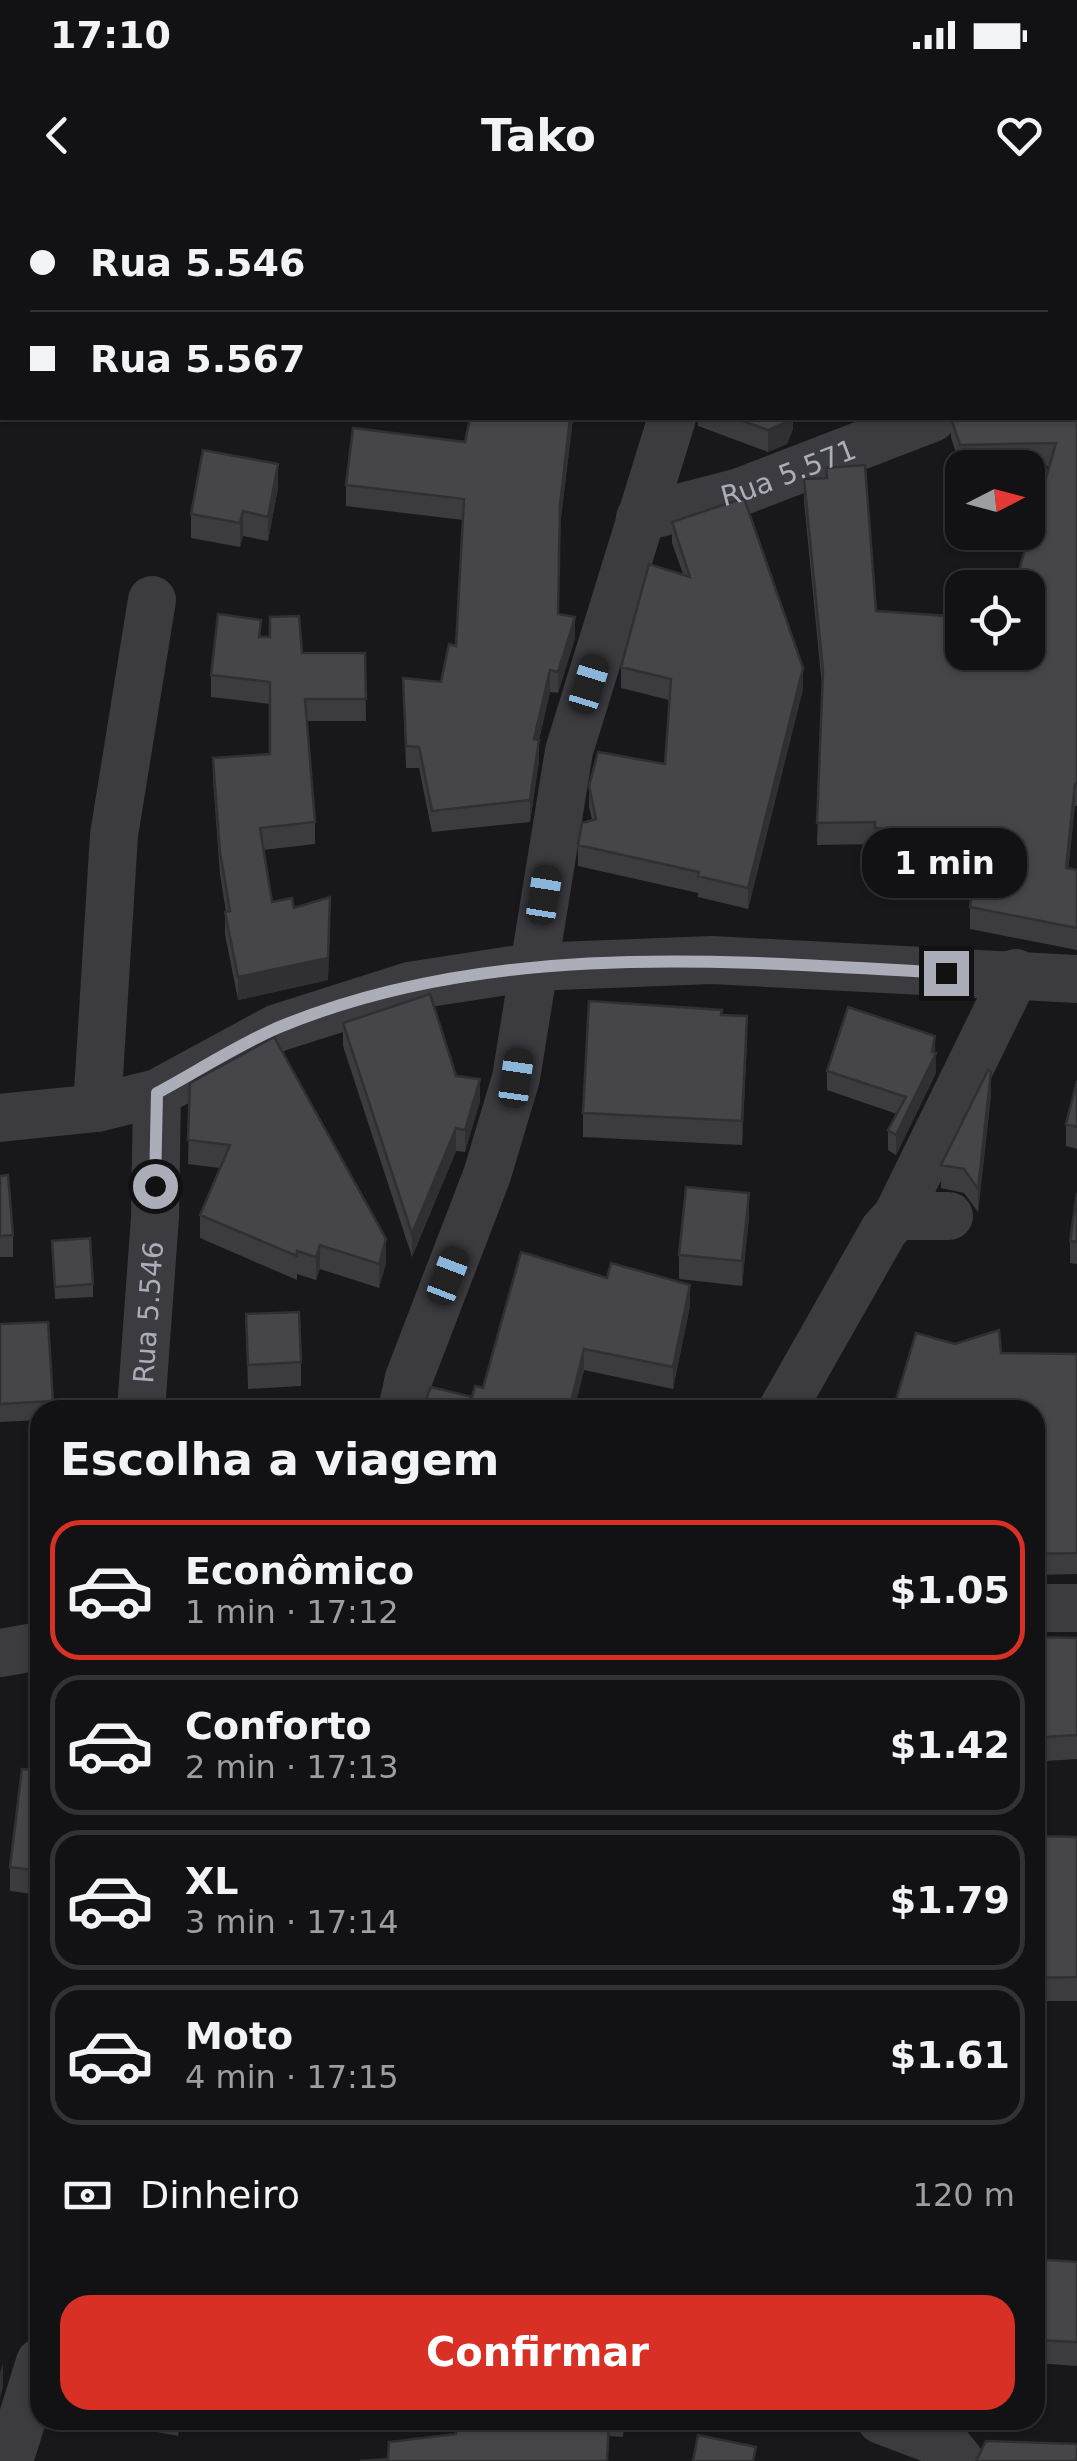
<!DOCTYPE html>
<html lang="pt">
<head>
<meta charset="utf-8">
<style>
	body { margin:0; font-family:"DejaVu Sans",sans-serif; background:#1b1b1d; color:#f1f3f6; height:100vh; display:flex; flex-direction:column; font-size:38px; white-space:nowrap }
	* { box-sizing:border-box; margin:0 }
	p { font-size:32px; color:#9c9ea0 }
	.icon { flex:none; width:55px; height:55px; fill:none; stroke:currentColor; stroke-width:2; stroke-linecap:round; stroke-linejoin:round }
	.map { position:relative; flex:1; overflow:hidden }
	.sheet { position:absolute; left:30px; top:1200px; width:1015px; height:1030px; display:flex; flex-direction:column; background:#121214; border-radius:30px; box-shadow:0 2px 8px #0004,0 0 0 2px #313234 }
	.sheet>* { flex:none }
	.top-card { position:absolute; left:0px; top:0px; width:1078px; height:220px; box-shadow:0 2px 8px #0004,0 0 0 2px #313234; display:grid; align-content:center; height:220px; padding:0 30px; background:#121214 }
	.needle { width:65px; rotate:84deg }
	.buttons { position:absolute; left:945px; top:250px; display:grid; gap:20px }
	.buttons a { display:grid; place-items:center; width:100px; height:100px; border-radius:20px; background:#121214; box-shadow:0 2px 8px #0004,0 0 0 2px #313234; font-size:50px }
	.end { position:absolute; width:45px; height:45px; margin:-22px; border:12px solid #abadb9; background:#111; box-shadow:0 0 0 5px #111 }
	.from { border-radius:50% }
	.bubble { position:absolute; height:70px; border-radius:30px; background:#121214; box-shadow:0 2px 8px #0004,0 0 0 2px #313234; font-size:32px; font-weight:700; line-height:70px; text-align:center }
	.car { position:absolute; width:30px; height:60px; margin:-30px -15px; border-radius:12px; box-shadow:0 0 8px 2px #0007; background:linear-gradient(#222 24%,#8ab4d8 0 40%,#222 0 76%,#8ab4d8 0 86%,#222 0) }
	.top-card b { display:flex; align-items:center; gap:35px; height:95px; font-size:38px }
	.top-card b+b { border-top:2px solid #313234 }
	.top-card i { width:25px; height:25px; background:#f1f3f6 }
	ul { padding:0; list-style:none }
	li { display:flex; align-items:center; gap:30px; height:140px; margin:0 20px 15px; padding:0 10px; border:5px solid #313234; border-radius:30px }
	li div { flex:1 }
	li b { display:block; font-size:38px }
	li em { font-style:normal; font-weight:700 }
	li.selected { border-color:#d93025 }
	li>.icon { width:90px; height:90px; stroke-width:1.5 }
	h2 { padding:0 30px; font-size:45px; line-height:120px }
	.pay { display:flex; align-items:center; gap:25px; height:110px; padding:0 30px; font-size:38px }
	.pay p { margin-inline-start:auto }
	.action { display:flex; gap:20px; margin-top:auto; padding:20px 30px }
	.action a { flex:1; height:115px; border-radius:30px; background:#d93025; color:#fff; font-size:40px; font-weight:700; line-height:115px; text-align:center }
	.status { display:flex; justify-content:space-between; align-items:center; height:70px; padding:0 50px; background:#121214; direction:ltr }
	.status svg { height:28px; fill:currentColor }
	header { display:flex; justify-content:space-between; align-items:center; height:130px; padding:0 30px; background:#121214; font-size:45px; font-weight:700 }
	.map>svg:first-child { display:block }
</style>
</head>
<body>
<div class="status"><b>17:10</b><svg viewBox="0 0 49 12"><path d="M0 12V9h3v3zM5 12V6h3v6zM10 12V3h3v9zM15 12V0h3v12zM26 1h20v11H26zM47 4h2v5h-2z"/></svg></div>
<header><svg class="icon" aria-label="back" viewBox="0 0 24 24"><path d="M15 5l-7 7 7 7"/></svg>Tako<svg class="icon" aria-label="heart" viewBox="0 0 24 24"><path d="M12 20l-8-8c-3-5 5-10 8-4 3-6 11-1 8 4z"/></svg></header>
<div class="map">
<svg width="1077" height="2261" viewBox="0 0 1077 2261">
	<rect width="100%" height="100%" fill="#18181a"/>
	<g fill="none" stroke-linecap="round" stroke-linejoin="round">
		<g stroke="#3b3b40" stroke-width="48">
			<path d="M217,2V0"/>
			<path d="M735,2L736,0"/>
			<path d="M1075,22L1077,27"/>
			<path d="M0,100H2"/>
			<path d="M1075,146L1077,145"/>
			<path id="s1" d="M640,318L740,292L932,218"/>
			<path d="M97,908L114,635L152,400"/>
			<path d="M0,918L97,908L157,893L277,828L409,786L532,767L712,760L1077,779"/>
			<path d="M897,1016L1016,773"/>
			<path id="s2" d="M141,1210L155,1017L157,893"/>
			<path d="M402,1210L409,1178L487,975L516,878L569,551L672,218"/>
			<path d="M782,1210L884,1030L897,1016H949"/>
			<path d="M1035,1408H1077"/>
			<path d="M0,1453L40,1446"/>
			<path d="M881,2220L947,2245L960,2261"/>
			<path d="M9,2261L40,2162"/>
		</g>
	</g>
	<path fill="#3b3b40" d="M1077,160V606H1075L1068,669L1077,670V750L970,729V707L977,657L875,650V644L817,645L822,486L804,301V279L826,278V268L876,411L1028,452L1050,266L960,267L951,237V218Z
		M470,218H573L560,326L558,414L575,438L558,493L550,492L539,540V561L530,622L432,632L419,568H406L403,478L441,482L456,446L463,320L346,306V285L465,242Z
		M698,218H793V229L787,244L768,252L698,226Z
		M278,288L268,341L243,336L240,347L191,338V314Z
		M672,322L803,489L748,709L698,697V693L578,666V645L592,620L589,607V586L665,564L669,500L621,488V467L683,374L672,343Z
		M261,437L302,453H365L366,521H307L315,622V644L263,650L272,702L330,719L328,780L238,800L225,734V712H226L220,674L213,580V558L270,554V504L211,497V475Z
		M722,815L747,840L742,945L583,937V913Z
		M343,823L456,876L480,901L465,952L456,951L412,1057L343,846Z
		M935,853L936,873L896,955L888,950V930L897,914L827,890V871Z
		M1077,881V949L1066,946V924Z
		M190,883L386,1063L379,1088L320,1069L316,1080L297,1074V1080L200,1038V1015L220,968L188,964Z
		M991,895L978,1012L964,993L941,988V965Z
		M0,976L13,1035V1057H0Z
		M1077,993V1064L1070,1063V1041Z
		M749,1017L742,1086L679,1079V1055Z
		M52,1041L93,1084V1097L55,1099Z
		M690,1106L673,1189L584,1170L574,1210H417L472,1197L483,1188Z
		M246,1114L301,1162V1186L248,1189Z
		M48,1122L53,1210H40V1220L0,1222V1124Z
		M955,1144L1001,1153L1077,1154V1374L1035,1375V1210Z
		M1035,1437L1077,1438V1559L1045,1561L1037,1636L1077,1637V1801H1038V1896H1035Z
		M40,1571V1695L10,1691V1667Z
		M1035,2059L1077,2062V2166L1035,2163Z
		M110,2220H181L178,2236L110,2223Z
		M456,2220H624L623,2237L609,2236L388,2259L456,2234Z"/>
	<path fill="#303034" d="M1077,60V82L1075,83V61Z
		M570,218H573L560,326V305Z
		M789,218H793V229L787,244L768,252V230Z
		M278,264V288L268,341V317Z
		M243,311V336L240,347V323Z
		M575,417V438L558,493V472Z
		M803,468V489L748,709V688Z
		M550,470V492L534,560V539Z
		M539,540V561L530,622V600Z
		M1075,584V606L1066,690V668Z
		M330,697L328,780L238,800V777Z
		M747,816V840L742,945V921Z
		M935,836L936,873L896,955V935L932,852Z
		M991,872V895L978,1012V989Z
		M480,879V901L465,952V930Z
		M456,928V951L412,1057V1034Z
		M749,993V1017L742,1086V1061Z
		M386,1039V1063L379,1088V1064Z
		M320,1045V1069L316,1080V1057Z
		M690,1085V1106L673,1189V1167Z
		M584,1149V1170L574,1210H569Z
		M1045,1537V1561L1035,1659V1636Z
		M3,2163V2187L0,2198V2173Z"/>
	<path fill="#45454a" stroke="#303034" stroke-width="2.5" d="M115,0H198L202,2H95V1L115,2Z
		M235,0H454L460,2H234Z
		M632,0H690L689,2H631Z
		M950,0H1050V2H951Z
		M1075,31H1077V60L1075,61Z
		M1075,160H1077V584H1075L1066,668L1077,670V728L970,707L979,635L875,628V622L817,623L823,471L804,279L827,278L826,268L865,265L876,411L962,417V452H1028V388H1014L1056,243L960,245L951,218H1075Z
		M470,218H570L560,305L558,414L575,417L558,472L550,470L534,539L539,540L530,600L432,611L419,547L406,546L403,478L441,482L449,444L456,446L464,299L346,285L353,228L465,242Z
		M734,218H789L787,222L768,230Z
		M203,250L278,264L268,317L243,311L240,323L191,314Z
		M744,298L803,468L748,688L698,676L699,672L578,645L582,623L596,619L589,586L598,552L665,564L671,479L621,467L649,364L690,377L672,322Z
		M218,414L261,420L259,437H270V417L299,416L302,453H365L366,499H305L315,622L260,628L272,702L292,698L294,708L330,697L328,758L238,777L225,712L230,711L220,652L213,558L270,554V482L211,475Z
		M430,794L456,876L480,879L465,930L456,928L412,1034L343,823Z
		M589,801L722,810L721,815L747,816L742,921L583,913Z
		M848,807L935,836L932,852L936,853L896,935L888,930L906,897L827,871Z
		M274,837L386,1039L379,1064L320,1045L316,1057L297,1051V1056L200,1015L230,945L188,940L190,883Z
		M988,870L991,872L978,989L964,969L941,965Z
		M1077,881V927L1066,924Z
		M8,975L13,1035L0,1036V976Z
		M686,987L749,993L742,1061L679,1055Z
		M1077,993V1042L1070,1041Z
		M90,1038L93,1084L55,1087L52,1041Z
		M521,1052L607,1078L611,1063L690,1085L673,1167L584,1149L569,1210H417L423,1206L431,1187L472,1197L475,1186L483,1188Z
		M299,1112L301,1162L248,1165L246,1114Z
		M48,1122L53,1201L0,1204V1124Z
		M999,1130L1001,1153L1077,1154V1353L1035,1354V1210H893L916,1133L955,1144Z
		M1035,1437L1077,1438V1535L1045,1537L1035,1636L1077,1637V1777L1038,1778V1873L1035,1872Z
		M22,1569L40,1571V1671L10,1667Z
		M1035,2059L1077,2062V2142L1035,2140Z
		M456,2220H609L607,2261H360L388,2259L389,2242L456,2234Z
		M698,2235L756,2247L753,2261H693Z
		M986,2241L1077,2244V2261H976Z"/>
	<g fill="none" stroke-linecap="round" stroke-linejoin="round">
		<path stroke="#abadb9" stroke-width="12" d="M155,986L157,893C196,872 236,846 277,828C487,740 724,760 946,773"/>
	</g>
	<g text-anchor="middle" stroke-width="10" stroke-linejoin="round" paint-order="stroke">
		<g font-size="28" fill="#abadb9" stroke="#131315">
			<text dy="10" stroke="none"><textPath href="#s1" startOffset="155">Rua 5.571</textPath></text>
			<text dy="10" stroke="none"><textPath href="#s2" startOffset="98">Rua 5.546</textPath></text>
		</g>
	</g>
</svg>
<div class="buttons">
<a><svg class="needle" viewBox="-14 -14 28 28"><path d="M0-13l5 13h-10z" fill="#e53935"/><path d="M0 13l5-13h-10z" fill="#9c9ea0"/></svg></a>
<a><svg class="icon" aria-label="locate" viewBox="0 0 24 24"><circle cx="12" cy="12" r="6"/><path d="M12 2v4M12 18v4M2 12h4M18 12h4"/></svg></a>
</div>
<i class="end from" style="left:155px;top:986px"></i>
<i class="end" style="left:946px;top:773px"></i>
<div class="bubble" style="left:862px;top:628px;width:165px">1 min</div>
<i class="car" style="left:589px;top:484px;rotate:17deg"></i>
<i class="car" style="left:544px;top:695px;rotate:9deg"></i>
<i class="car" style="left:516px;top:878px;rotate:8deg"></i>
<i class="car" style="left:448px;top:1076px;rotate:21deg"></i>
<div class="top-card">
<b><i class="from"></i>Rua 5.546</b>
<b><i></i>Rua 5.567</b>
</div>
<section class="sheet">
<h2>Escolha a viagem</h2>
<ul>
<li class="selected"><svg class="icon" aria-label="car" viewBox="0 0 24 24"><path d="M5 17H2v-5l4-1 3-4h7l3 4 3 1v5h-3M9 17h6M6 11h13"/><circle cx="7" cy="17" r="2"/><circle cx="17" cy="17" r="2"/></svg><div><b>Econômico</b><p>1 min · 17:12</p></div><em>$1.05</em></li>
<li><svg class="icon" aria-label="car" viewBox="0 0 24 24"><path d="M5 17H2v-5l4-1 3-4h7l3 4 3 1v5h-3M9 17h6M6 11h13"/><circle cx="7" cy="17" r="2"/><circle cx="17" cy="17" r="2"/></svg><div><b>Conforto</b><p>2 min · 17:13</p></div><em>$1.42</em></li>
<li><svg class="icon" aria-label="car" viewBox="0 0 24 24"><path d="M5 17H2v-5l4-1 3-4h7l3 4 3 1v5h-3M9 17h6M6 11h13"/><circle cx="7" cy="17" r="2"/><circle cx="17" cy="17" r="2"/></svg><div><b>XL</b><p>3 min · 17:14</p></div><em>$1.79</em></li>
<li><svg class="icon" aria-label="car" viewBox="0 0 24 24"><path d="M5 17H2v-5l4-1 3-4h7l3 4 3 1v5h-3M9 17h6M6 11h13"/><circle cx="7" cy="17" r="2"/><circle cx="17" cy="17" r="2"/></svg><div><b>Moto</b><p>4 min · 17:15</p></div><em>$1.61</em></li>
</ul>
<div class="pay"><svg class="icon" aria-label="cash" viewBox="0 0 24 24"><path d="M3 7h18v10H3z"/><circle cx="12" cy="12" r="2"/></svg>Dinheiro<p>120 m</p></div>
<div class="action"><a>Confirmar</a></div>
</section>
</div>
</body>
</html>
